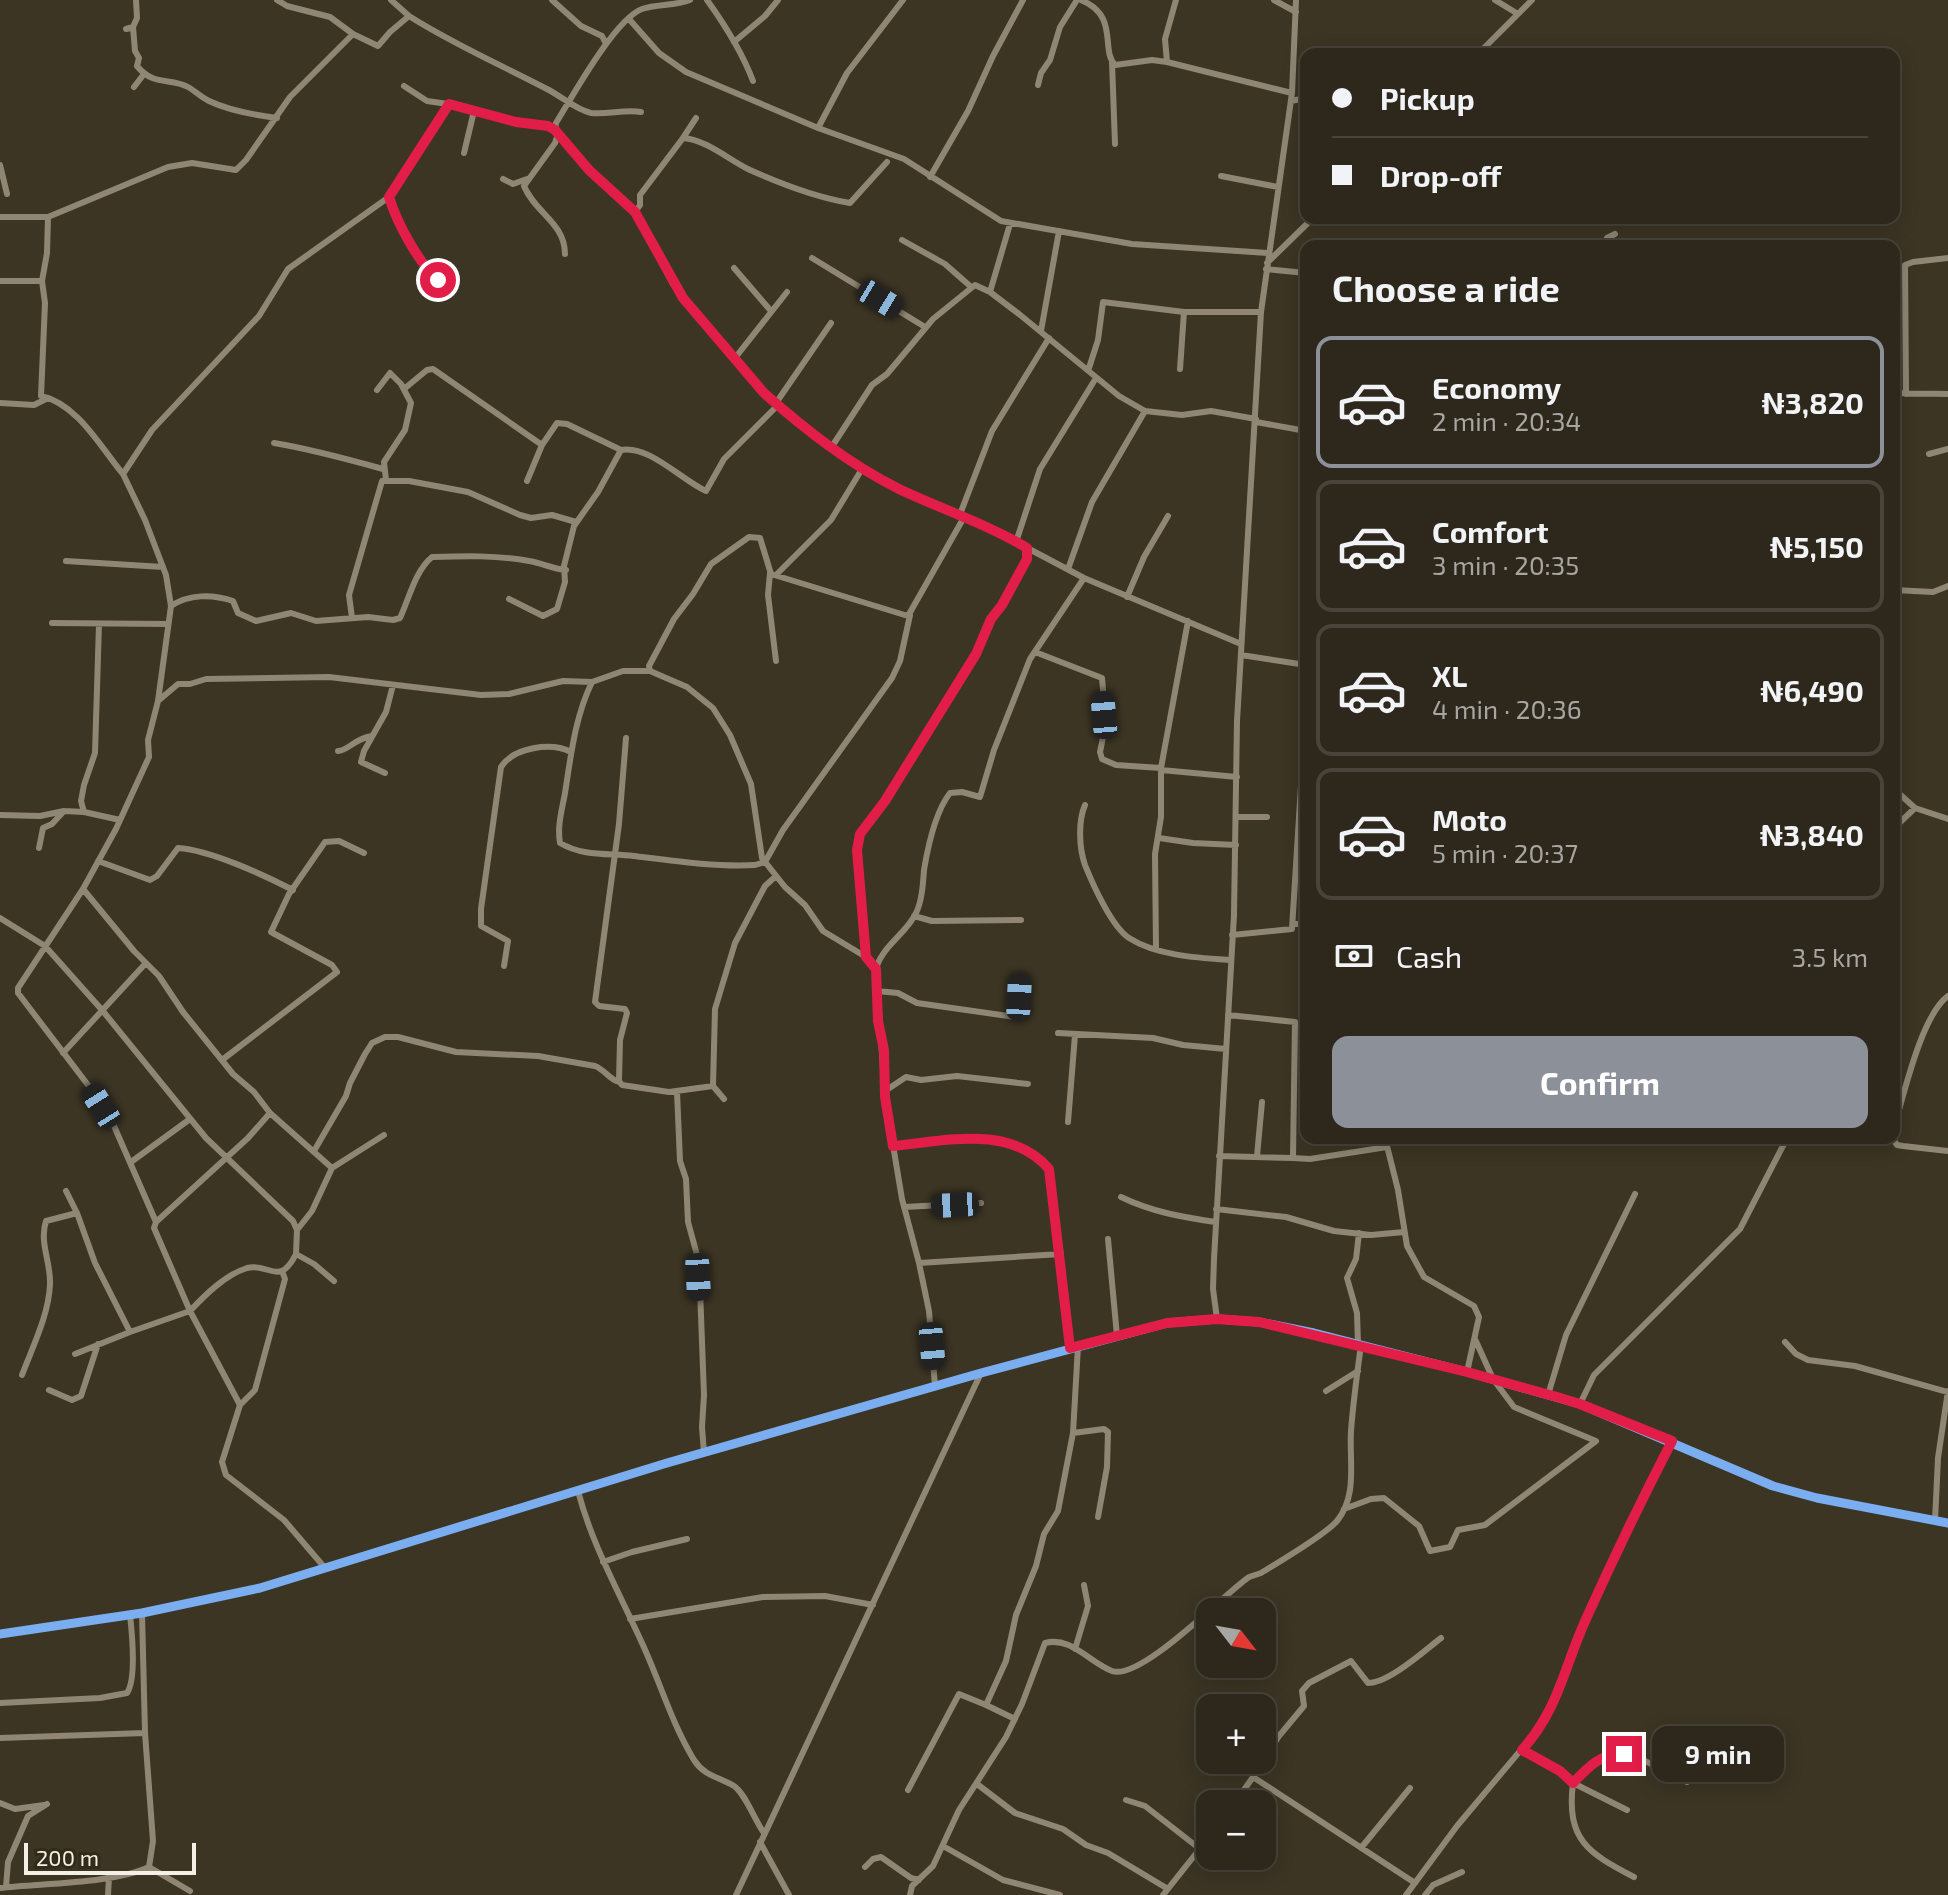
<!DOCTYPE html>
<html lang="en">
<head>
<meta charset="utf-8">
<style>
	body { margin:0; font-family:"Exo 2",sans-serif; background:#393428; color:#f1f3f6; height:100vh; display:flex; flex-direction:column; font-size:30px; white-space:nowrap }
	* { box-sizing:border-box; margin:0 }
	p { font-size:26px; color:#a7a6a3 }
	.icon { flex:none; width:44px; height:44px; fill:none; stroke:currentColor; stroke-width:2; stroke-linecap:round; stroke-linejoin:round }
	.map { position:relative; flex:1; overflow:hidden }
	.drawer { position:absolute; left:1300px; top:240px; width:600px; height:904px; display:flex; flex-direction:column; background:#2d281b; border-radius:16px; box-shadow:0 4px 20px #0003,0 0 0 2px #48443a }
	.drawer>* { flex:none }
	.hud { position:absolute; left:1300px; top:48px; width:600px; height:176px; border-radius:16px; box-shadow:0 4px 20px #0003,0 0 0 2px #48443a; display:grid; align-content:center; height:176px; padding:0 32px; background:#2d281b }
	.needle { width:52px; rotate:121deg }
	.buttons { position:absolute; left:1196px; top:1598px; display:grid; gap:16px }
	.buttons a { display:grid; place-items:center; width:80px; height:80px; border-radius:16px; background:#2d281b; box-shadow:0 4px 20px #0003,0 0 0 2px #48443a; font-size:40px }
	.scale { position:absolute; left:24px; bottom:20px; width:172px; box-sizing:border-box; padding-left:8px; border:4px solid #f4f0e5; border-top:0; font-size:22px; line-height:28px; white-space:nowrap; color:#f4f0e5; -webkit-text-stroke:6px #322b1a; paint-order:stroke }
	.end { position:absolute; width:36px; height:36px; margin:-18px; border:10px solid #e11d48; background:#fff; box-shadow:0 0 0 4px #fff }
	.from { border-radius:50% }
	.bubble { position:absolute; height:56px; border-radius:16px; background:#2d281b; box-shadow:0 4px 20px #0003,0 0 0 2px #48443a; font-size:26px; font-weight:700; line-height:56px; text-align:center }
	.car { position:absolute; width:24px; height:48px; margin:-24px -12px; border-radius:10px; box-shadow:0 0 6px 2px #0007; background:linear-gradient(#222 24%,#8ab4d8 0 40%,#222 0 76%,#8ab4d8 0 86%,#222 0) }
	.hud b { display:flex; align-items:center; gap:28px; height:76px; font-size:30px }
	.hud b+b { border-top:2px solid #48443a }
	.hud i { width:20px; height:20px; background:#f1f3f6 }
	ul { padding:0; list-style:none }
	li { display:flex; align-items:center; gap:24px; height:132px; margin:0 16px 12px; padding:0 16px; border:4px solid #48443a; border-radius:16px }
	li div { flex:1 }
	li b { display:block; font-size:30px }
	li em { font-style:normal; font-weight:700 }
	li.current { border-color:#8c9099 }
	li>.icon { width:72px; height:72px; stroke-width:1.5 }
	h2 { padding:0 32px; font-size:36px; line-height:96px }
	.pay { display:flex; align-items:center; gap:20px; height:88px; padding:0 32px; font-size:30px }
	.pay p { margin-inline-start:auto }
	.action { display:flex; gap:16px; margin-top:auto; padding:16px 32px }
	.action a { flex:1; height:92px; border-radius:16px; background:#8c9099; color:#fff; font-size:32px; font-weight:700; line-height:92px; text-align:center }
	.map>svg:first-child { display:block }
</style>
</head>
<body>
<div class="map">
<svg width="1948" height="1895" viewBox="0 0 1948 1895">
	<rect width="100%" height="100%" fill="#3c3524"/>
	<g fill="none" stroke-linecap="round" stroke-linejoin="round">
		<path stroke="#8f8774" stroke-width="6" d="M277,0L287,6L330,17L353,34
			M391,0L409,16
			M552,0L581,26L602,36L606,44
			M707,0C725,25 742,52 753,81
			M1081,0C1120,16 1100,50 1115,65L1152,60L1167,62L1292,93
			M1274,0L1296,12
			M1495,0L1518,14
			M629,19L659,53L686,72L818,128L904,159L1001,221L1132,244L1268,253
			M133,27L135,51L139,58L137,66C154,87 170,77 188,87C195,91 201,97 209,101C230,111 254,115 277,118
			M126,29L133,27L137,18L136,0
			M734,42L765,16L778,0
			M1397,54L1447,51L1473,54
			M1478,54L1532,0
			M1112,62L1115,144
			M1167,62L1165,39L1176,0
			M1038,85L1041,73L1050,60L1060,27L1077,0
			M404,86L427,101L462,106L516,122L548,126L555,130L589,170L635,212L673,284L705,325L764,393L831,448L885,481L1016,542L1084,578L1241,644
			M134,87L144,74
			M1291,101L1306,98
			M818,128L847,73L903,0
			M555,130L556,123C572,97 615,19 642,9C657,4 675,6 690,0
			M558,134L555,143L524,186C535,213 565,223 565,254
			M683,138L696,118
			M464,153L474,111
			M0,165L7,194
			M1221,176L1278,187
			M930,177L968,111L993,56L1023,0
			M503,179L513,184L527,179
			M389,197C397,223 418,262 438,280
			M635,212L640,205V195L683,138C707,140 729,160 750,170C779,183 819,198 850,203L887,162
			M0,217H48
			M902,240L945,264L970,286
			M1605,246L1607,238L1615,234
			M1663,246L1664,243
			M812,258L925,327
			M1267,263L1313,218
			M734,268L771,311
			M1266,269L1306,273
			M0,281H42L45,303L41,396C78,404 101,448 123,474
			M42,281L47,253L48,217L168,167L192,163L236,170L246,160L290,97L353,34L378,46L390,32L409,16C453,44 501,65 547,89C561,96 576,110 591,113C608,115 624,109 641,112
			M990,292L1010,224
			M1041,331L1059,231
			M735,358L787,292
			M1089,368L1098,340L1103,302L1184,312H1261
			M1180,369L1184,312
			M404,389L427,370L433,369L542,445L557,423L567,424L621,450
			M377,390L390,373L401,384L411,403L405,430L384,462L386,480
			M1894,393L1948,394
			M1906,394L1905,265L1913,262L1948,258
			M0,403L34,405L48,398
			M776,403L831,323
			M1256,422L1306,431
			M274,443C311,449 347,459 383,469
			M831,448L872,385L887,374L933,319L975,285L990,292L1019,314L1119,396L1145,411L1182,415L1211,411L1256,419
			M1929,454L1948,449
			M527,481L542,445
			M959,517L992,431L1049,338
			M1016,542L1040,469L1096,378
			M66,561L163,567
			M1068,569L1092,502L1145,411
			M770,573L768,595L776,661
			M777,574L831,520L862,469
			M1894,590L1933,592L1948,586
			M1127,597L1144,557L1168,516
			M509,599L543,616L557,609L565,582L564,566L574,526L598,492L621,450C650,445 681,480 706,491L724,459L778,405
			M171,606C189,594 212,594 233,601L238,613L256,621L291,613L316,621L368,617L393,620L400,618C409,599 415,571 432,557C464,556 497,555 529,561C542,563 552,569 566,570
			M352,618L349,595L382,481H409L468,492L520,515L531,518L552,515L576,522
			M52,623L168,624
			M1035,652L1102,678L1106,723L1100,752L1102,759L1116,765L1161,768
			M1241,655L1306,665
			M650,671H623L592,682C575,717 571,755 565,793C562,810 557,826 560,843C584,857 608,853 634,856C674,861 715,867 755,865L765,862L783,830L892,678L900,661L910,615
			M158,701L178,684H190L206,679L329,677L481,695L509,694L563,681L592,682
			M626,738L619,824L595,1002L599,1006L625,1009L627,1013L620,1040L619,1081L622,1085L669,1092L713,1086
			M338,751C348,751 355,738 372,736
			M1161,770L1237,777
			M385,773L361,762L364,751L386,712L393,685
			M1894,789L1915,808
			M1085,805C1078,821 1079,848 1085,865C1093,885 1112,927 1129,938C1157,956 1200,958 1231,960
			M84,812L120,820
			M0,815L40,816L64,811
			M1236,817H1267
			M1894,828L1915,808L1948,819
			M1159,838L1193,843L1236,845
			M39,848L43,828L52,824L64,811L84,812L81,801L84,785L95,753L99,624
			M98,861L150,880L157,876L178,848C210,850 264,875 293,890
			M83,889L18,988V993L88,1085L114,1126L156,1222L154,1228L190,1311C205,1295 225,1275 247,1268C269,1262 279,1288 296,1254L314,1264L334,1281
			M914,916L932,921L1021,920
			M0,918L45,946L102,1010L206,1138L293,1221L297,1230L296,1254
			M1294,924H1306
			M1232,935L1292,929L1306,706
			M1156,949L1155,854L1161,817V768L1188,621
			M866,957L857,850L860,834L885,801L976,654L991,619L1002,605L1027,559V548
			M504,966L508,941L481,926V909L501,767C514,747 551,742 571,752
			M876,969L866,957L823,931L805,905L785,887L762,858L751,784L730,735L713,708L687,687L650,671L649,666L674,619L693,594L711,564L749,537L760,538L771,574L908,616L963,519
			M877,991L898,993L917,1003L1015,1017L1018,1013L1020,980
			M1058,1033L1153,1038L1183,1045L1226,1049
			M63,1053L145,964
			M222,1060L337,972L332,965L271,932L289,894L325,842L339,841L364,853
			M885,1091L906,1077L921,1080L957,1076L1028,1084
			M677,1092L680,1161L686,1179L688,1222L699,1262L704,1395L702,1427L704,1453
			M724,1099L713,1086L715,1009L735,943L765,886L776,876
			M1068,1122L1075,1035
			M1894,1127C1904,1095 1921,1016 1948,996
			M1385,1138L1398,1190L1407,1246L1424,1277L1474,1306L1479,1317L1467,1372
			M1892,1138L1897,1145L1903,1146L1948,1151
			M893,1146C946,1141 1010,1125 1049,1169L1070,1348
			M314,1151L346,1096L350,1083L365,1054L372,1043L385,1037H398L456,1052L538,1056L595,1066C605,1070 609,1079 619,1082
			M1219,1156L1293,1158L1295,1022L1228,1015
			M1257,1156L1262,1102
			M1293,1158L1310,1159L1387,1147
			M131,1162L190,1119
			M332,1168L270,1113L254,1092L233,1074L183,1012L159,976L134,951L83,889L116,829L149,757L148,740L158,701L171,606L166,575L145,520L123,474L152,430L259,316L288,269L389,197L449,104
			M66,1191L77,1213L95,1263L130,1332L190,1311L240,1405
			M1121,1197C1152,1212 1182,1217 1215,1222
			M904,1207L981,1203
			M1216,1209L1286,1217L1334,1231L1371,1235L1404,1232
			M156,1222L248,1138L270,1113
			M297,1230L312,1211L332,1168L384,1135
			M1108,1239L1117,1336
			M919,1263L1061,1254
			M282,1271L285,1279L255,1390L240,1405L222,1462L226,1475L284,1520L325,1568
			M1217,1319L1213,1289L1214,1259L1234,915L1237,721L1261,312L1292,93L1296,0
			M1785,1342L1796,1354L1808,1360L1855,1366L1948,1392
			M1358,1344L1357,1313L1347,1278L1356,1259L1359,1233
			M75,1354L130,1332
			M22,1375C33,1346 49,1314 50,1284C51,1263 39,1242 46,1221L77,1213
			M935,1386L929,1311L919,1263L902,1199L885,1097L876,969C882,946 907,933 916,913C922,901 923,884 924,870C928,846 935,812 950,793L962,792L980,797L994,750L1030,659L1084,578
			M49,1390L72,1400L81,1396L98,1344
			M1326,1391L1358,1371
			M1548,1395L1566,1335L1635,1194
			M1580,1404L1594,1375L1740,1229L1787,1138
			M1073,1433L1104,1429L1108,1432L1107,1467L1098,1517
			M578,1491C592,1545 619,1592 642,1643C660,1682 672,1724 694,1760C705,1777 720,1777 734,1786C745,1793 755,1821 764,1833
			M1344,1509L1371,1499L1384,1498L1419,1526L1430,1551L1450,1547L1458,1530L1485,1525L1596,1441L1514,1407L1493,1379L1475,1339
			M1935,1521L1938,1458L1948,1391
			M603,1562L632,1552L687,1539
			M630,1619L763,1597L825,1596L873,1605
			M1075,1649L1088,1606L1084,1585
			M0,1703L100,1698L127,1693C137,1678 132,1633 130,1615
			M1015,1719L986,1705L1006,1661L1016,1615L1036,1566L1044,1534L1058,1511L1073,1433L1078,1346
			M0,1738L145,1733
			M1522,1750L1560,1771L1573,1783C1566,1840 1588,1853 1634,1877
			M1253,1777L1279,1736L1304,1706L1302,1691L1309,1683L1351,1661L1368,1683C1389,1683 1424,1651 1441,1638
			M977,1784L1015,1813L1063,1829L1086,1845L1108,1853L1168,1889
			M908,1790L959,1694L986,1705
			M1126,1800L1145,1806L1200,1849
			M0,1803L15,1809L44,1805
			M1234,1804L1253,1777L1415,1883
			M1627,1810L1573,1783C1617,1734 1638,1759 1687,1782
			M760,1842L789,1895
			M943,1846L1003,1880L1060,1895
			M1361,1848L1410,1788
			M149,1867L190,1891
			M865,1867L873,1859L881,1857L911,1878L919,1880
			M6,1887L8,1862L28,1816L47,1804
			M0,1888C42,1883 112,1884 149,1867L153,1841L145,1733L142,1613
			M108,1895L109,1877
			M736,1895L981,1373
			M910,1895L912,1886L933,1866L959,1810L1006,1737L1022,1704L1045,1643C1071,1636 1090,1663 1112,1671C1141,1681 1224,1594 1249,1577L1261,1573C1279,1562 1325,1535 1337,1521C1358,1495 1349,1461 1351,1431C1353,1403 1357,1374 1361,1345
			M1163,1895L1210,1836
			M1406,1895L1457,1826L1546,1720L1585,1620L1672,1441
			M1425,1895L1433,1885L1462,1872"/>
		<path stroke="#7baef1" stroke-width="9" d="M0,1634L142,1613L260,1588L667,1463L981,1373L1167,1323L1217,1319L1259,1322L1314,1333L1467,1372L1580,1404L1773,1486L1817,1498L1948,1523"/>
	</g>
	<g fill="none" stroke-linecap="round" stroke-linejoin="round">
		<path stroke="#e11d48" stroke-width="10" d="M438,280C418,262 397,223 389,197L449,104L516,122L548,126L555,130L589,170L635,212L683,298L764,393C806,430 849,464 899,489C941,509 987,524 1027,548V559L1002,605L991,619L976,654L885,801L860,834L857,850L866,957L876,969L878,1021L884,1050L885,1097L893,1146C946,1141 1010,1124 1049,1169L1070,1348L1167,1323L1217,1319L1259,1322L1467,1372L1557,1397L1580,1404L1672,1441C1642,1499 1613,1559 1586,1619C1564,1667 1559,1709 1522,1750L1560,1771L1573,1783C1588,1767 1601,1753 1624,1754"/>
	</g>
</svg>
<div class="buttons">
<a><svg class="needle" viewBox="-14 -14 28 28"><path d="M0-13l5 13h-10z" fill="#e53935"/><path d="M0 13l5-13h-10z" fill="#a7a6a3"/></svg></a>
<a>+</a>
<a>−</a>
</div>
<div class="scale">200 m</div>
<i class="end from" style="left:438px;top:280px"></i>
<i class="end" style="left:1624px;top:1754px"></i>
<div class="bubble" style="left:1652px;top:1726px;width:132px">9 min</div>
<i class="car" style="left:880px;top:299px;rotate:121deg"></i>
<i class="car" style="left:1104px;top:715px;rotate:355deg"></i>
<i class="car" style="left:1019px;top:997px;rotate:3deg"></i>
<i class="car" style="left:101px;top:1106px;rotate:328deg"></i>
<i class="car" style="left:955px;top:1205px;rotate:267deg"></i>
<i class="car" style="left:698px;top:1277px;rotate:177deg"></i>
<i class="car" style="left:932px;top:1346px;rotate:175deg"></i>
<div class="hud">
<b><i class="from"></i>Pickup</b>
<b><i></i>Drop-off</b>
</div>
<section class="drawer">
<h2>Choose a ride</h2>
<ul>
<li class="current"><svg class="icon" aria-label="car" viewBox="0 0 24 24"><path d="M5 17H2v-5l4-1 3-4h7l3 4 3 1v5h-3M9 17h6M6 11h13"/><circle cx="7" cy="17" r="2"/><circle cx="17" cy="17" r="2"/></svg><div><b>Economy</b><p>2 min · 20:34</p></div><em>₦3,820</em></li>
<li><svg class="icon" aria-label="car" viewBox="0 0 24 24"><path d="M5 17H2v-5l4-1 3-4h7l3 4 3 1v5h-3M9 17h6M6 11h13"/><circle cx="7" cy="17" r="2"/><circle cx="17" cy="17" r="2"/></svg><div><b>Comfort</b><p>3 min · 20:35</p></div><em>₦5,150</em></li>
<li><svg class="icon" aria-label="car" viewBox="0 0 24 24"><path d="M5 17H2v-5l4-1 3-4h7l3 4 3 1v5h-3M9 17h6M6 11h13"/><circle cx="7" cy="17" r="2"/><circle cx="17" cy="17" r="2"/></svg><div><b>XL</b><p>4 min · 20:36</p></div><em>₦6,490</em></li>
<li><svg class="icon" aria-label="car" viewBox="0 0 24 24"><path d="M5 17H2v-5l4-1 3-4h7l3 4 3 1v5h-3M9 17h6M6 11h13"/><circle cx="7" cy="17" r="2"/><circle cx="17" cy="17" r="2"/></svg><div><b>Moto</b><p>5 min · 20:37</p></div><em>₦3,840</em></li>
</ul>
<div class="pay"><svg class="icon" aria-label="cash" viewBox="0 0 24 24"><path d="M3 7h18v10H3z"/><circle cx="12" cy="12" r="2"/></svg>Cash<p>3.5 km</p></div>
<div class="action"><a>Confirm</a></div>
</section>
</div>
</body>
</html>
